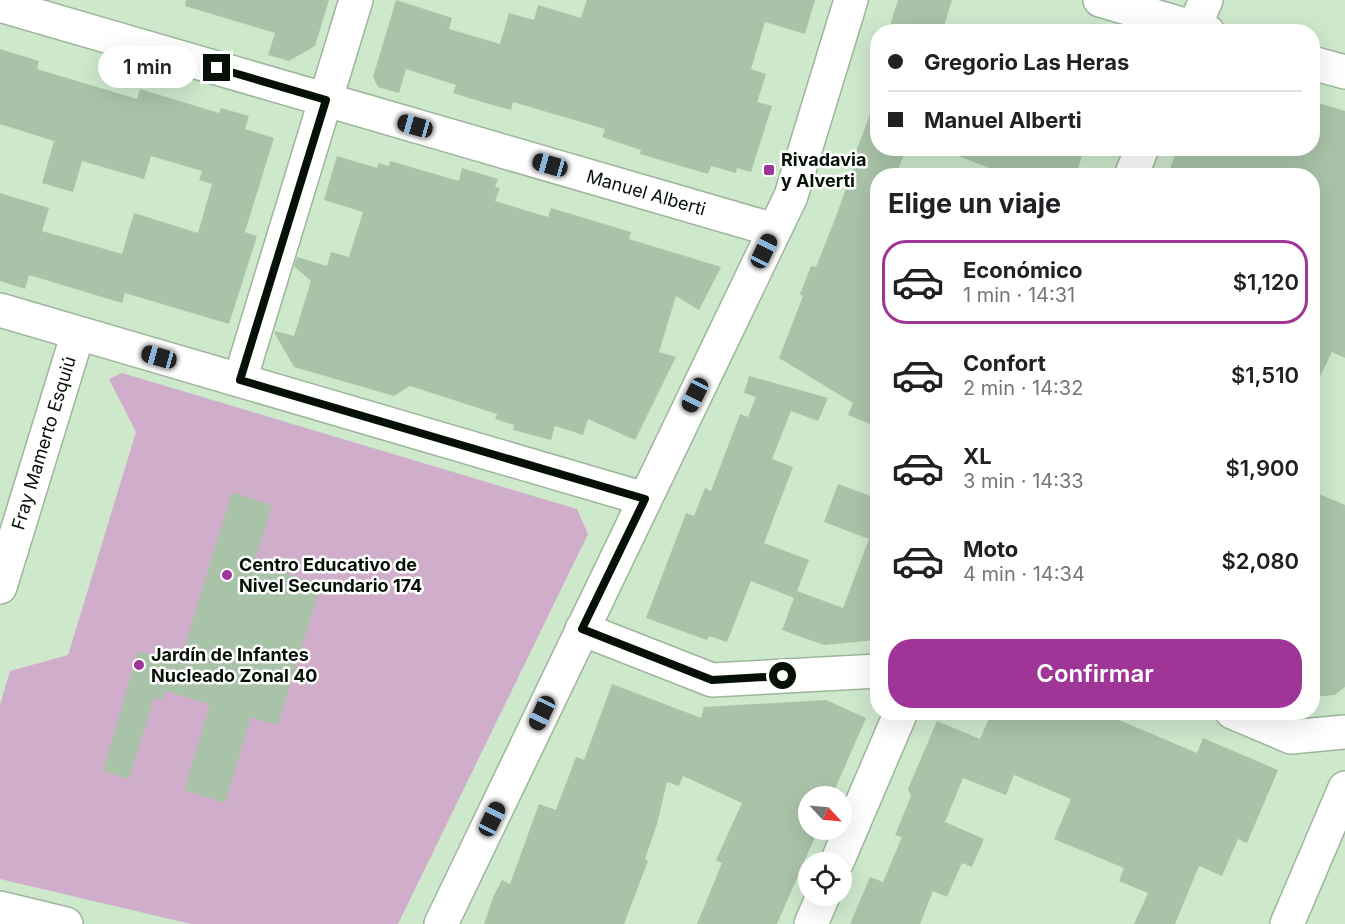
<!DOCTYPE html>
<html lang="es">
<head>
<meta charset="utf-8">
<style>
	body { margin:0; font-family:Inter,sans-serif; background:#f2f2f2; color:#202124; height:100vh; display:flex; flex-direction:column; font-size:22px; white-space:nowrap }
	* { box-sizing:border-box; margin:0 }
	p { font-size:20px; color:#757577 }
	.icon { flex:none; width:33px; height:33px; fill:none; stroke:currentColor; stroke-width:2; stroke-linecap:round; stroke-linejoin:round }
	.map { position:relative; flex:1; overflow:hidden }
	.details { position:absolute; left:870px; top:168px; width:450px; height:552px; display:flex; flex-direction:column; background:#fff; border-radius:24px; box-shadow:0 6px 24px #0002 }
	.details>* { flex:none }
	.guide { position:absolute; left:870px; top:24px; width:450px; height:132px; border-radius:24px; box-shadow:0 6px 24px #0002; display:grid; align-content:center; height:132px; padding:0 18px; background:#fff }
	.needle { width:39px; rotate:116deg }
	.fabs { position:absolute; left:798px; top:786px; display:grid; gap:12px }
	.fabs a { display:grid; place-items:center; width:54px; height:54px; border-radius:50%; background:#fff; box-shadow:0 6px 24px #0002; font-size:30px }
	.end { position:absolute; width:27px; height:27px; margin:-14px; border:8px solid #071007; background:#fff; box-shadow:0 0 0 3px #fff }
	.from { border-radius:50% }
	.bubble { position:absolute; height:42px; border-radius:21px; background:#fff; box-shadow:0 6px 24px #0002; font-size:20px; font-weight:600; line-height:42px; text-align:center }
	.car { position:absolute; width:18px; height:36px; margin:-18px -9px; border-radius:8px; box-shadow:0 0 4px 2px #0007; background:linear-gradient(#222 24%,#8ab4d8 0 40%,#222 0 76%,#8ab4d8 0 86%,#222 0) }
	.guide b { display:flex; align-items:center; gap:21px; height:57px; font-size:22px }
	.guide b+b { border-top:2px solid #e0e0e0 }
	.guide i { width:15px; height:15px; background:#202124 }
	ul { padding:0; list-style:none }
	li { display:flex; align-items:center; gap:18px; height:84px; margin:0 12px 9px; padding:0 6px; border:3px solid transparent; border-radius:24px }
	li div { flex:1 }
	li b { display:block; font-size:22px }
	li em { font-style:normal; font-weight:600 }
	li.selected { border-color:#9e3597 }
	li>.icon { width:54px; height:54px; stroke-width:1.5 }
	h2 { padding:0 18px; font-size:27px; line-height:72px }
	.primary-button { display:flex; gap:12px; margin-top:auto; padding:12px 18px }
	.primary-button a { flex:1; height:69px; border-radius:24px; background:#9e3597; color:#fff; font-size:24px; font-weight:600; line-height:69px; text-align:center }
	.map>svg:first-child { display:block }
</style>
</head>
<body>
<div class="map">
<svg width="1345" height="924" viewBox="0 0 1345 924">
	<rect width="100%" height="100%" fill="#cee8cc"/>
	<path fill="#d0aecb" d="M122,373L577,509L588,534L398,924H191L0,879V705L10,671L68,655L136,432L109,379Z"/>
	<path fill="#a9c3a8" d="M186,0H329L315,46L289,61L268,55L275,33L185,6Z
		M396,0L452,18L449,29L500,44L509,13L534,20L538,5L581,18L587,0H815L805,34L765,22L751,69L766,74L757,102L772,106L751,172L737,168L736,173L711,166L708,174L640,154L641,150L602,137L605,129L513,102L511,110L482,102L453,93L456,85L406,69L399,93L378,87L373,77Z
		M898,0H952L942,32H888Z
		M0,49L39,61L37,69L137,99L140,89L219,113L221,108L249,116L245,129L274,138L245,232L257,236L229,324L125,293L122,303L29,275L25,289L0,281V193L49,208L42,231L122,254L134,213L198,233L212,184L199,180L202,171L151,156L144,179L82,161L73,192L42,183L54,141L0,124Z
		M875,101L878,102V148H906L896,176H878V427L848,415L853,403L779,358L803,296L800,294L811,266L816,267L835,219L853,169L850,168Z
		M1312,101L1345,111V358L1332,352L1312,393V217L1317,206L1312,204V176H1167L1178,148H1312Z
		M946,148H1084L1076,176H1010L945,151Z
		M337,156L377,168L378,163L389,166L390,161L459,181L462,168L498,179L495,187L500,188L495,201L548,217L551,208L631,232L629,239L721,267L699,310L676,296L659,352L676,357L635,440L588,419L583,435L555,426L551,440L513,430L514,425L495,419L497,414L410,386L394,396L294,367L274,332L275,331L294,336L311,281L294,266L297,257L327,266L331,252L349,257L363,212L324,200Z
		M749,376L828,398L818,421L791,411L772,459L793,467L764,543L809,560L797,591L843,608L869,539L824,522L838,484L878,499V640L824,645L782,630L794,598L751,581L727,642L709,636L707,640L646,618L686,513L694,516L705,488L711,491L740,414L748,417L756,397L744,393Z
		M1312,491L1345,505V687L1335,695L1312,697Z
		M232,492L272,505L254,564L321,584L278,725L251,717L225,803L184,790L210,704L165,691L162,700L154,698L129,779L103,771L138,651L179,664Z
		M612,684L701,718L704,707L826,700L866,718L832,796H808V830H818L777,924H697L722,863L716,860L742,803L683,776L679,786L667,782L657,824L645,859L648,861L624,924H484L494,895L502,880L510,884L539,804L556,810L576,757L584,760Z
		M992,712H1100L1197,753L1203,738L1278,770L1247,843L1238,839L1222,876L1199,866L1175,924H1134L1148,893L1119,881L1124,868L1054,839L1071,799L1014,775L1006,795L963,778L945,822L984,839L972,867L962,863L947,897L933,891L920,924H850L870,877L883,882L902,837L895,835L911,796L908,789L937,721L980,739Z"/>
	<g fill="none" stroke-linecap="round" stroke-linejoin="round">
		<g stroke="#9db69b" stroke-width="36">
			<path id="minor" d="M1100,0L1208,32
				M0,5L774,230
				M1192,32L1206,0
				M1312,63L1345,72
				M1131,176L1142,148
				M0,310L645,499
				M240,380L356,0
				M0,587L78,333
				M582,629L712,680L878,671
				M1232,712L1291,737L1345,732
				M837,862L901,712
				M0,908L66,924
				M441,924L791,196L851,0
				M811,924L823,896
				M1287,924L1345,788"/>
		</g>
		<use href="#minor" stroke="#fff" stroke-width="33"/>
	</g>
	<g fill="none" stroke-linecap="round" stroke-linejoin="round">
		<path stroke="#071007" stroke-width="8" d="M217,68L326,100L240,380L645,499L582,629L712,680L783,676"/>
	</g>
	<g fill="#9e3597" stroke="#fff" stroke-width="2">
		<rect x="763" y="164" width="12" height="12" rx="3"/>
		<circle cx="227" cy="575" r="6"/>
		<circle cx="139" cy="665" r="6"/>
	</g>
	<g text-anchor="middle" stroke-width="5" stroke-linejoin="round" paint-order="stroke">
		<g font-size="18" font-weight="bold" fill="#071007" stroke="#fff" text-anchor="start">
			<text x="781" y="166">Rivadavia<tspan x="781" dy="21">y Alverti</tspan></text>
			<text x="239" y="571">Centro Educativo de<tspan x="239" dy="21">Nivel Secundario 174</tspan></text>
			<text x="151" y="661">Jardín de Infantes<tspan x="151" dy="21">Nucleado Zonal 40</tspan></text>
		</g>
		<g font-size="18" fill="#071007" stroke="#fff">
			<text transform="translate(646 193) rotate(16)" y="6">Manuel Alberti</text>
			<text transform="translate(44 443) rotate(-73)" y="6">Fray Mamerto Esquiú</text>
		</g>
	</g>
</svg>
<div class="fabs">
<a><svg class="needle" viewBox="-14 -14 28 28"><path d="M0-13l5 13h-10z" fill="#e53935"/><path d="M0 13l5-13h-10z" fill="#757577"/></svg></a>
<a><svg class="icon" aria-label="locate" viewBox="0 0 24 24"><circle cx="12" cy="12" r="6"/><path d="M12 2v4M12 18v4M2 12h4M18 12h4"/></svg></a>
</div>
<i class="end from" style="left:783px;top:676px"></i>
<i class="end" style="left:217px;top:68px"></i>
<div class="bubble" style="left:98px;top:46px;width:99px">1 min</div>
<i class="car" style="left:415px;top:126px;rotate:286deg"></i>
<i class="car" style="left:550px;top:165px;rotate:286deg"></i>
<i class="car" style="left:764px;top:251px;rotate:26deg"></i>
<i class="car" style="left:159px;top:357px;rotate:286deg"></i>
<i class="car" style="left:695px;top:395px;rotate:206deg"></i>
<i class="car" style="left:542px;top:713px;rotate:205deg"></i>
<i class="car" style="left:492px;top:819px;rotate:26deg"></i>
<div class="guide">
<b><i class="from"></i>Gregorio Las Heras</b>
<b><i></i>Manuel Alberti</b>
</div>
<section class="details">
<h2>Elige un viaje</h2>
<ul>
<li class="selected"><svg class="icon" aria-label="car" viewBox="0 0 24 24"><path d="M5 17H2v-5l4-1 3-4h7l3 4 3 1v5h-3M9 17h6M6 11h13"/><circle cx="7" cy="17" r="2"/><circle cx="17" cy="17" r="2"/></svg><div><b>Económico</b><p>1 min · 14:31</p></div><em>$1,120</em></li>
<li><svg class="icon" aria-label="car" viewBox="0 0 24 24"><path d="M5 17H2v-5l4-1 3-4h7l3 4 3 1v5h-3M9 17h6M6 11h13"/><circle cx="7" cy="17" r="2"/><circle cx="17" cy="17" r="2"/></svg><div><b>Confort</b><p>2 min · 14:32</p></div><em>$1,510</em></li>
<li><svg class="icon" aria-label="car" viewBox="0 0 24 24"><path d="M5 17H2v-5l4-1 3-4h7l3 4 3 1v5h-3M9 17h6M6 11h13"/><circle cx="7" cy="17" r="2"/><circle cx="17" cy="17" r="2"/></svg><div><b>XL</b><p>3 min · 14:33</p></div><em>$1,900</em></li>
<li><svg class="icon" aria-label="car" viewBox="0 0 24 24"><path d="M5 17H2v-5l4-1 3-4h7l3 4 3 1v5h-3M9 17h6M6 11h13"/><circle cx="7" cy="17" r="2"/><circle cx="17" cy="17" r="2"/></svg><div><b>Moto</b><p>4 min · 14:34</p></div><em>$2,080</em></li>
</ul>
<div class="primary-button"><a>Confirmar</a></div>
</section>
</div>
</body>
</html>
